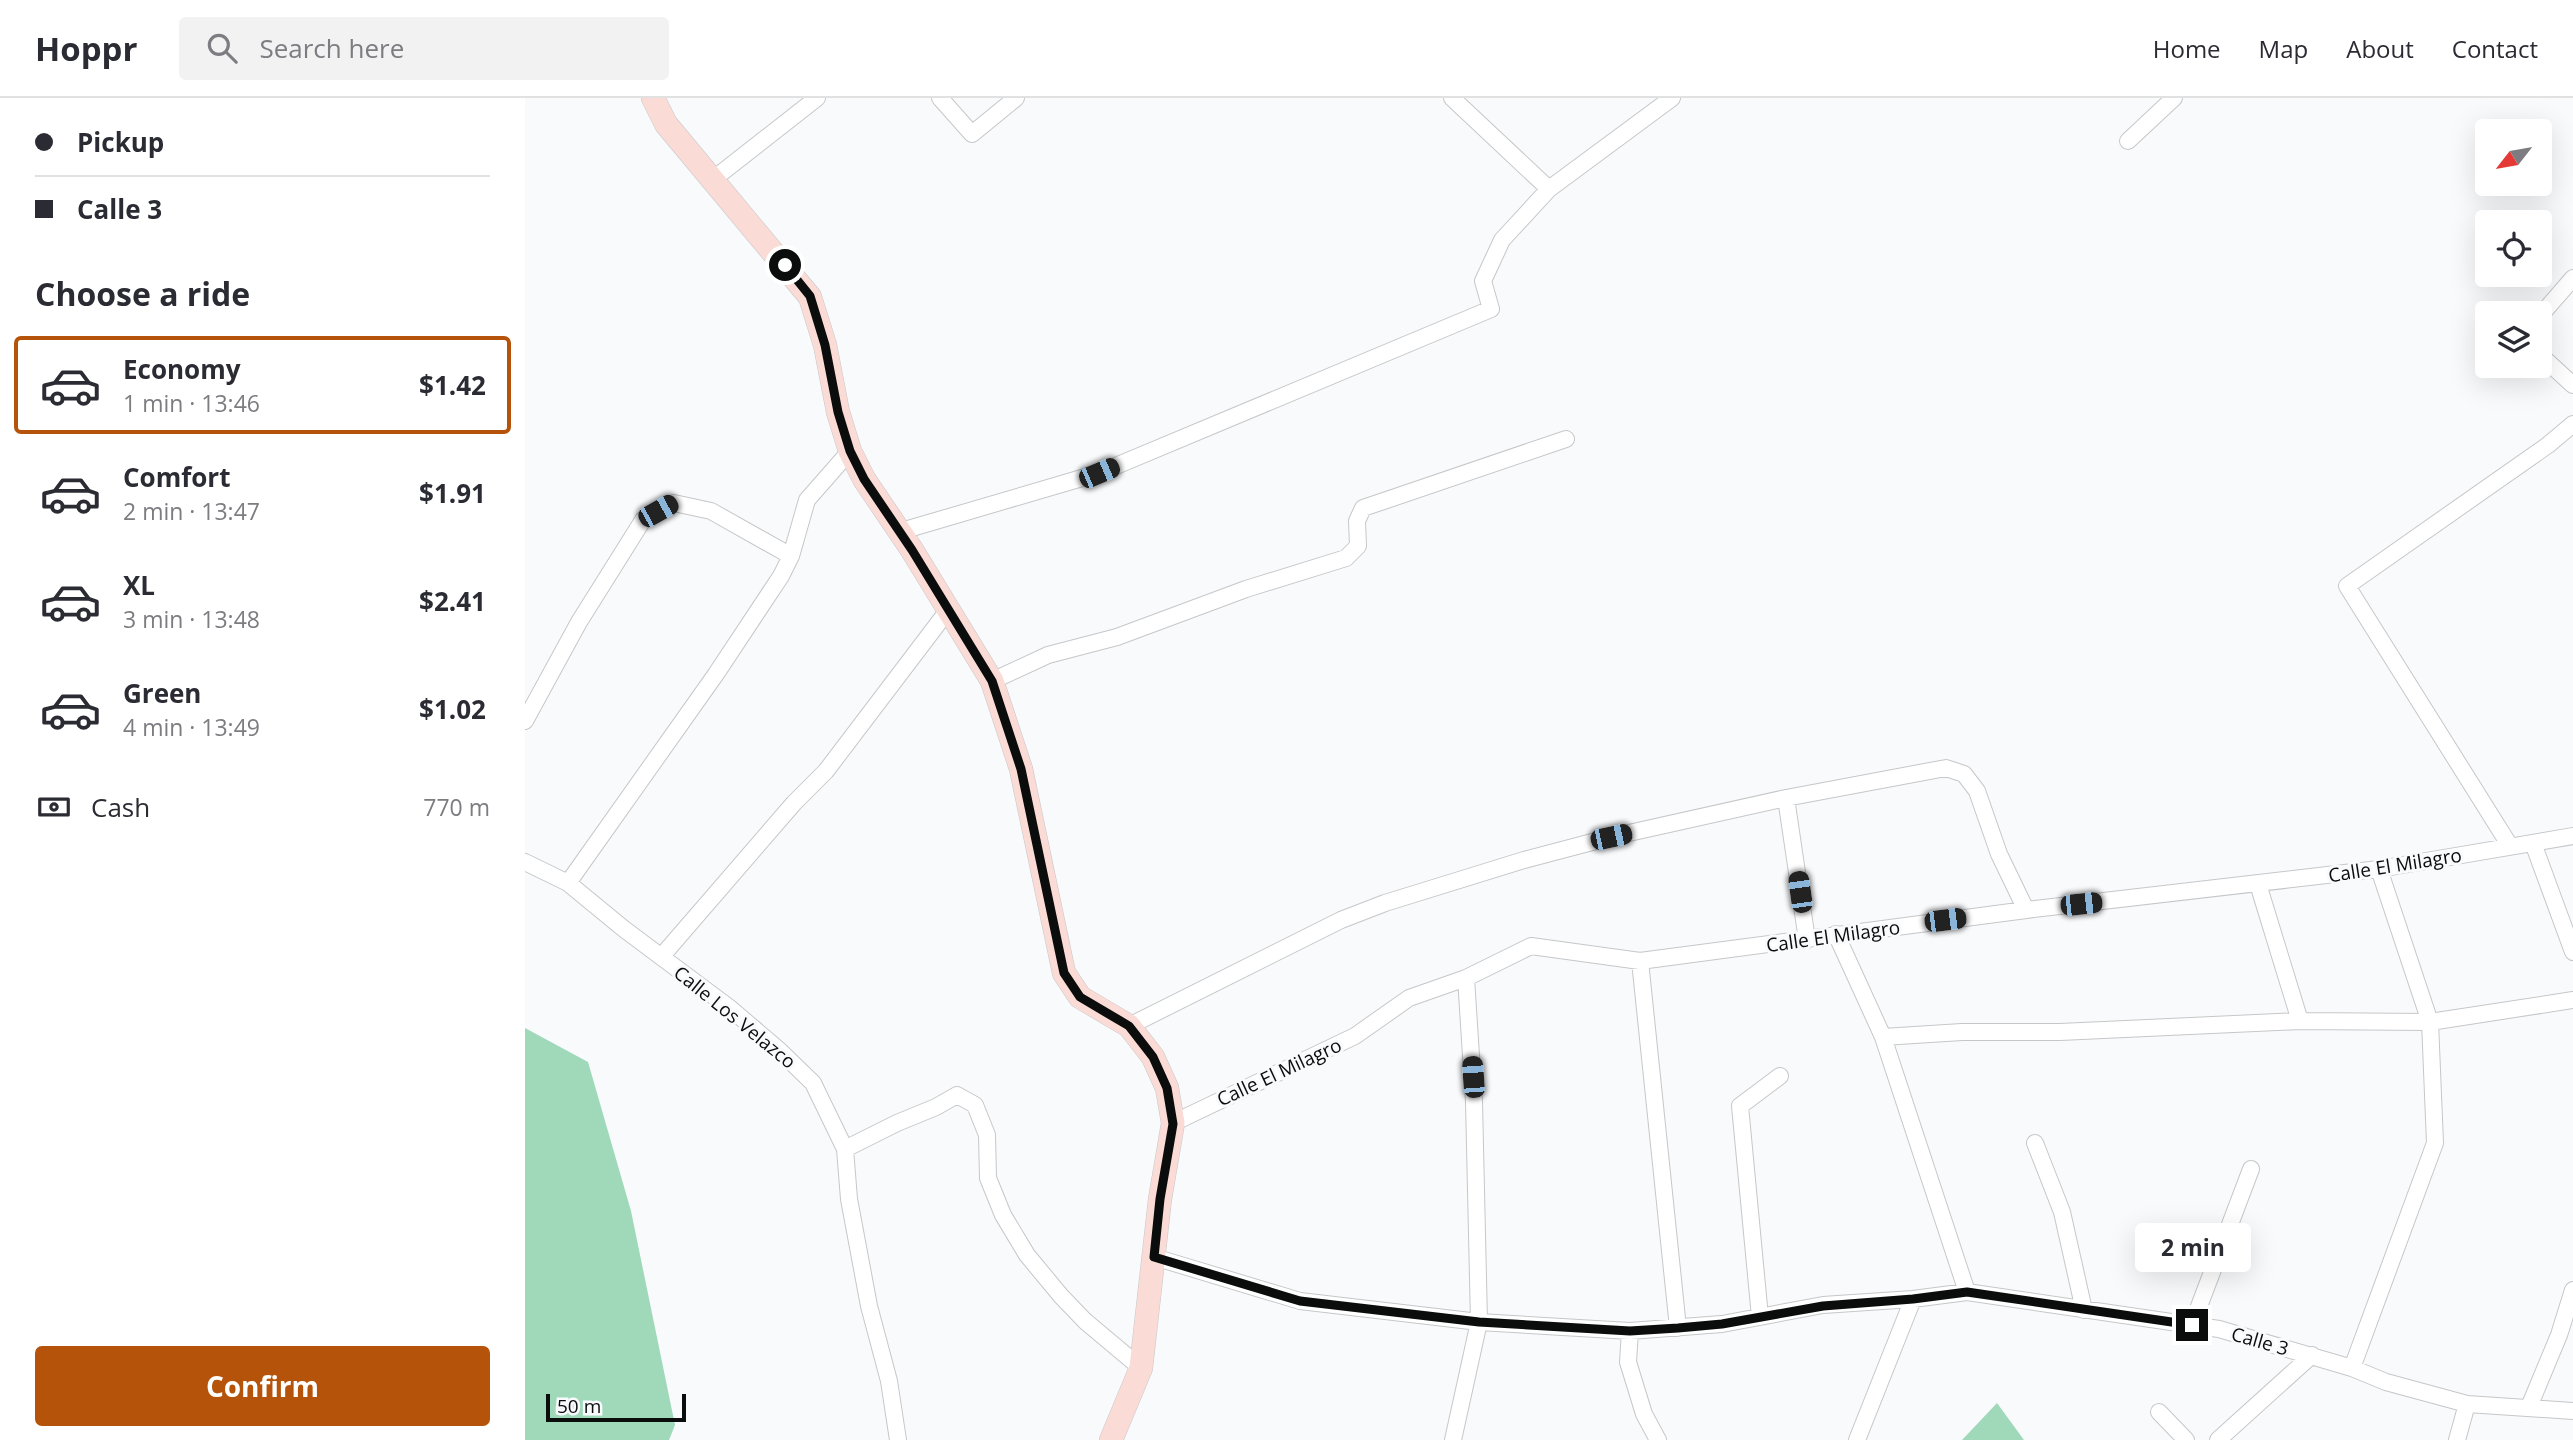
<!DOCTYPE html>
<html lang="en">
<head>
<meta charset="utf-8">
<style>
	body { margin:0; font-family:"Open Sans",sans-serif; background:#f2f2f3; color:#2b2b33; height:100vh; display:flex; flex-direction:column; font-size:26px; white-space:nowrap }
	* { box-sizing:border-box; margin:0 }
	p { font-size:23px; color:#7c7c81 }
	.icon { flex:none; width:38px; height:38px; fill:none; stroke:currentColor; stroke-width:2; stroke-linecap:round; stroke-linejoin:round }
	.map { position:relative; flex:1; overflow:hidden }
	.panel { display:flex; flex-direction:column; background:#fff; width:525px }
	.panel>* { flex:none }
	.top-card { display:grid; align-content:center; height:154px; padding:0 35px; background:#fff }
	.needle { width:46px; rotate:239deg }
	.fabs { position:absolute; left:1950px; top:21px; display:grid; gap:14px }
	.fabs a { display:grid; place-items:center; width:77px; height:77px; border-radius:7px; background:#fff; box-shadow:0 7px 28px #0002; font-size:35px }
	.scale { position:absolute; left:21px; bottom:18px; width:140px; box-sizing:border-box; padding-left:7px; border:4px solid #0b0c0c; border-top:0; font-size:19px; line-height:24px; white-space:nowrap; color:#0b0c0c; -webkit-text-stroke:5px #f9fafc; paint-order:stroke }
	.end { position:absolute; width:32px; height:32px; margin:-16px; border:9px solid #0b0c0c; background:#fff; box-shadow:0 0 0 4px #fff }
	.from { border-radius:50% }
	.bubble { position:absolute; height:49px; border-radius:7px; background:#fff; box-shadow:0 7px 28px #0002; font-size:23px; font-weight:700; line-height:49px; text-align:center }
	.car { position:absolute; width:21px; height:42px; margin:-21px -10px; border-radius:9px; box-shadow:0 0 5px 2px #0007; background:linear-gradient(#222 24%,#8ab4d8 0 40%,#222 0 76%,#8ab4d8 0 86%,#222 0) }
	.top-card b { display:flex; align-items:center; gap:24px; height:66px; font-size:26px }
	.top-card b+b { border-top:2px solid #e1e1e2 }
	.top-card i { width:18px; height:18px; background:#2b2b33 }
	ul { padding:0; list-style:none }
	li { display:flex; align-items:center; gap:21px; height:98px; margin:0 14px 10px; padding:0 21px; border:4px solid transparent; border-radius:7px }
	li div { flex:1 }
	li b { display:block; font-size:26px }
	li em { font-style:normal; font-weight:700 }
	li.on { border-color:#b45309 }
	li>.icon { width:63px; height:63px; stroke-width:1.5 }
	h2 { padding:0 35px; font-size:32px; line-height:84px }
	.pay { display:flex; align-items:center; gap:18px; height:77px; padding:0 35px; font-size:26px }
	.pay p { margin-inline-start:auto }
	.primary-button { display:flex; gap:14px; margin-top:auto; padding:14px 35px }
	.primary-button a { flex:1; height:80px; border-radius:7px; background:#b45309; color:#fff; font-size:28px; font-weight:700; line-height:80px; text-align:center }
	header { display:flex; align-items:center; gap:42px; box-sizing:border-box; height:98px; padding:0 35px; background:#fff; border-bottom:2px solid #e1e1e2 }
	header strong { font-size:33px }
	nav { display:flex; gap:38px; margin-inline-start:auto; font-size:24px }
	.search { width:490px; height:63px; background:#f2f2f3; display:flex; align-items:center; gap:18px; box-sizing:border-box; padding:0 24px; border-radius:7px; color:#7c7c81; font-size:26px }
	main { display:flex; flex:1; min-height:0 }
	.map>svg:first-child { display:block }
</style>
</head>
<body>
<header>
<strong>Hoppr</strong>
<div class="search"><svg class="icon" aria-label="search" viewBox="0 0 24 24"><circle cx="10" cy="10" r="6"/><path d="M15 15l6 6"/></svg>Search here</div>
<nav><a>Home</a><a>Map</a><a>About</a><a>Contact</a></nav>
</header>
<main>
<section class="panel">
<div class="top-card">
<b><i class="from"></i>Pickup</b>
<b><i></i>Calle 3</b>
</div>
<h2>Choose a ride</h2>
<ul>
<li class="on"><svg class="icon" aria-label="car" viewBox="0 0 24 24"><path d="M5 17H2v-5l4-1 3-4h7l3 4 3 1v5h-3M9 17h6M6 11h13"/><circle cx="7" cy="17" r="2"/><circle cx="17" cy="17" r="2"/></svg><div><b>Economy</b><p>1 min · 13:46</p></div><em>$1.42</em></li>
<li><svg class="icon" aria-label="car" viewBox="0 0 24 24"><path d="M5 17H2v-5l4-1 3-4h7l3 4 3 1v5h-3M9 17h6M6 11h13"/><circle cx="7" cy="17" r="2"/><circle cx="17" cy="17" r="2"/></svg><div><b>Comfort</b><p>2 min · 13:47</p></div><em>$1.91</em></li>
<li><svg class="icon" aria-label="car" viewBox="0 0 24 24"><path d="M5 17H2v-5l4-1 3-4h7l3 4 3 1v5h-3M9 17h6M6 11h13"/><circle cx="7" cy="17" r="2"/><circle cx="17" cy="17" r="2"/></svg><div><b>XL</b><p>3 min · 13:48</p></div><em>$2.41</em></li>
<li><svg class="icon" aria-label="car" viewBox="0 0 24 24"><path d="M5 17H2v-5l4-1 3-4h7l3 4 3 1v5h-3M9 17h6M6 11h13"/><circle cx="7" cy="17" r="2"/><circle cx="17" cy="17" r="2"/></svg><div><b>Green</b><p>4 min · 13:49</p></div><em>$1.02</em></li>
</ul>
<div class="pay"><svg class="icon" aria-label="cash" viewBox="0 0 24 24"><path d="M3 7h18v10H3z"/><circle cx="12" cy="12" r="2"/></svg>Cash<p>770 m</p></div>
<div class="primary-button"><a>Confirm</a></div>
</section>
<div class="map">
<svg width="2048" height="1342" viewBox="0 0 2048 1342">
	<rect width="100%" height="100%" fill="#f9fafc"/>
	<path fill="#9fd9ba" d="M0,930L63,964L106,1113L150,1327L144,1342H0Z
		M1472,1305L1499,1342H1437Z"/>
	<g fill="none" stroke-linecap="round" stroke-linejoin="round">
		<g stroke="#c5c7c9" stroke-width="18">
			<path id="street" d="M415,0L447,36L491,0
				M927,0L1024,91
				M1603,43L1649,0
				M186,83L292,0
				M2014,219L2048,180
				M2014,256L2048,287
				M373,434L574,375L966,211L958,183L977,142L1024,91L1147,0
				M467,583L523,557L592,539L721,491L821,460L833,448L832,423L838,410L1041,341
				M0,623L54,524L118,422L149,405L186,413L266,458
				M1261,700L1282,842
				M2008,745L2048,854
				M1985,748L1822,488L2023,347L2048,326
				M0,764L43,785L99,831L206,911L254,952L288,985L320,1051L324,1101L344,1208L364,1283L373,1342
				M43,785L191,576L256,478L266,458L282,402L325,353
				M1311,836L1358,939L1442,1194
				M136,859L269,705L301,673L424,511
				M1115,863L1153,1230
				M1775,923L1905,924L2048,902
				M604,928L816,822L860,805L999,762L1086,739L1261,700L1421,670L1439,676L1452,693L1474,756L1501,812
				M1358,939L1437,934H1535L1775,923L1733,786
				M648,1025L830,938L884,900L941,880L1006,848L1115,863L1501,812L1854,771L2048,738
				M1510,1045L1537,1114L1559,1212
				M320,1051L372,1025L411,1009L432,997L450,1007L462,1037L463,1080L478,1117L502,1157L536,1198L560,1223L616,1270
				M629,1159L775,1203L954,1224L1105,1233L1197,1226L1298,1207L1388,1201L1442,1194L1694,1231L1827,1270L1861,1284L1942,1306L2048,1313
				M1235,1219L1215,1008L1255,978
				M1667,1227L1726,1071
				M1105,1233L1103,1264L1119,1316L1133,1342
				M1827,1270L1910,1045L1905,924L1854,771
				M2004,1309L2034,1237L2048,1192
				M1634,1314L1661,1342
				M928,1342L954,1224L949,1004L941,880
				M1332,1342L1388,1201
				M1693,1342L1787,1257
				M1932,1342L1942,1306"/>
		</g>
		<g stroke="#c5c7c9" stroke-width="24">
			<path id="secondary" d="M128,0L141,26L285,199L300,247L313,314L325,353L339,381L387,452L467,583L496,671L539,875L555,899L604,928L628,959L642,990L648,1025L635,1101L616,1270L586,1342"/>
		</g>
		<use href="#street" stroke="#fff" stroke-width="16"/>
		<use href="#secondary" stroke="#fadbd6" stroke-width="23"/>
	</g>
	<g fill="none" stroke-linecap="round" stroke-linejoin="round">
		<path stroke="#0b0c0c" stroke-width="9" d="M260,167L285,198L300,247L313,314L325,353L339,381L387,452L467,583L496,671L539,875L555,899L604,928L628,959L642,990L648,1026L635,1101L629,1159L775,1203L954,1224L1105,1233L1153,1230L1197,1226L1298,1208L1388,1201L1442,1194L1667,1227"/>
	</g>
	<g text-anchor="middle" stroke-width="6" stroke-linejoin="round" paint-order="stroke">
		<g font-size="19" fill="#0b0c0c" stroke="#f9fafc">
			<text transform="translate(1870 767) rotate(-9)" y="7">Calle El Milagro</text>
			<text transform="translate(1308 838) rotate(-8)" y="7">Calle El Milagro</text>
			<text transform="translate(210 919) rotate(39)" y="7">Calle Los Velazco</text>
			<text transform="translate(754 974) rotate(-25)" y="7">Calle El Milagro</text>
			<text transform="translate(1735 1243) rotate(16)" y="7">Calle 3</text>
		</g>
	</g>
</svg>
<div class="fabs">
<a><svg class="needle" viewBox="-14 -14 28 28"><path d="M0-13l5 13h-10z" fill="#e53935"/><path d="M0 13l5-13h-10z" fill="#7c7c81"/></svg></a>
<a><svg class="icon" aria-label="locate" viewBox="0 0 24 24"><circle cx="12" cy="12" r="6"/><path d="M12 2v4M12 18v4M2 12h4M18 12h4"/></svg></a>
<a><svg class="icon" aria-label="layers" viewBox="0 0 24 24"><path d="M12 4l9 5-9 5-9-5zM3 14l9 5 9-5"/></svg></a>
</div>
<div class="scale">50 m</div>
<i class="end from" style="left:260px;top:167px"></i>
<i class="end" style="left:1667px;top:1227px"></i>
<div class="bubble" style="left:1610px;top:1125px;width:116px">2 min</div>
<i class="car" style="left:574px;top:375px;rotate:67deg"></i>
<i class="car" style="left:133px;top:413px;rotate:61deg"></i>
<i class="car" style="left:1086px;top:739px;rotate:78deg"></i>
<i class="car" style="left:1275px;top:794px;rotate:352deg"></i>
<i class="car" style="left:1556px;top:806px;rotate:84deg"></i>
<i class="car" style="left:1420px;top:822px;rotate:83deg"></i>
<i class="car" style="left:948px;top:979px;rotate:356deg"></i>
</div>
</main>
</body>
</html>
